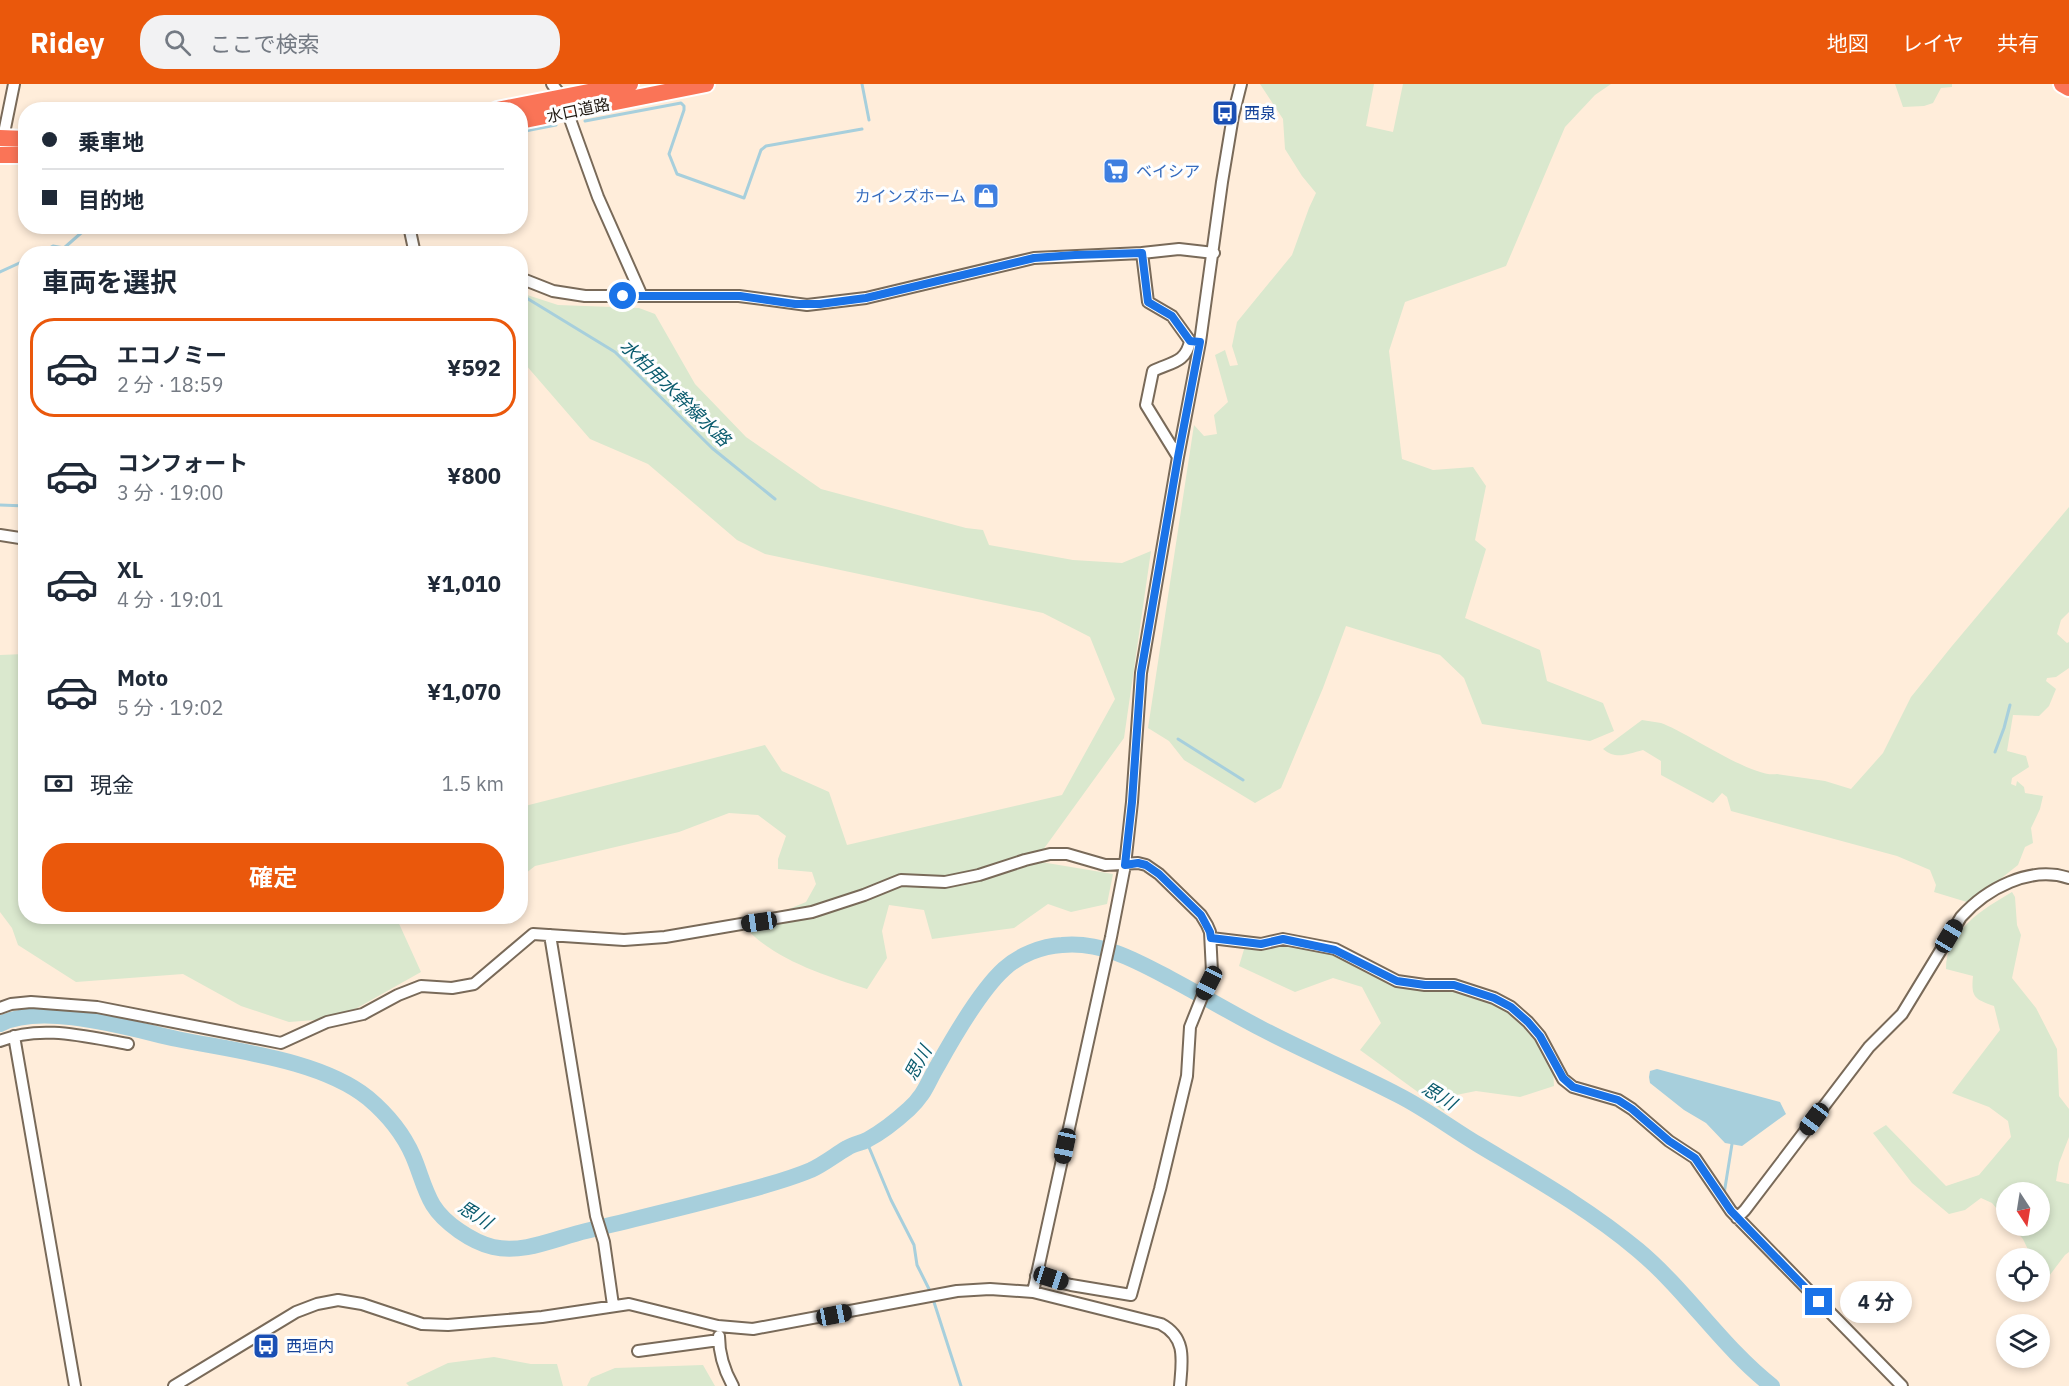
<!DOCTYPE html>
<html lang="ja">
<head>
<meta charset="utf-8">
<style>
	body { margin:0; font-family:"IBM Plex Sans","Noto Sans JP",sans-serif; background:#f2f2f3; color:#1f2937; height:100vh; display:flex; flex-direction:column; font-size:22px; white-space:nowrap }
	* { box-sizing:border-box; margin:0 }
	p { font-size:20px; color:#747a83 }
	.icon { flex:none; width:33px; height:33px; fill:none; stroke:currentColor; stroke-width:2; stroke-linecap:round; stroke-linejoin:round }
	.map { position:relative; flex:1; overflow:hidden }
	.side { position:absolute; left:18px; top:162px; width:510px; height:678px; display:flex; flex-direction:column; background:#fff; border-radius:24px; box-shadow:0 3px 9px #0003 }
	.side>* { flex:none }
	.banner { position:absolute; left:18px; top:18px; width:510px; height:132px; border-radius:24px; box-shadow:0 3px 9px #0003; display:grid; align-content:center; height:132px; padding:0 24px; background:#fff }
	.needle { width:39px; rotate:168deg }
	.tools { position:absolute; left:1996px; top:1098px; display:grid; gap:12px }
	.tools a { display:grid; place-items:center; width:54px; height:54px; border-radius:50%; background:#fff; box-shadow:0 3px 9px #0003; font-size:30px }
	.end { position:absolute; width:27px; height:27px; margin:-14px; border:8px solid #1a73e8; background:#fff; box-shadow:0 0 0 3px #fff }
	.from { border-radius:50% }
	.bubble { position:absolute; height:42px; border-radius:21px; background:#fff; box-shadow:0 3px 9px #0003; font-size:20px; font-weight:700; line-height:42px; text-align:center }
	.car { position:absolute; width:18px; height:36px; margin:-18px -9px; border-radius:8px; box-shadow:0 0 4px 2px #0007; background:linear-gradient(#222 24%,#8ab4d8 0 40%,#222 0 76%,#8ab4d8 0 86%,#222 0) }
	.banner b { display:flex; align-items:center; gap:21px; height:57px; font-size:22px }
	.banner b+b { border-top:2px solid #e0e1e3 }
	.banner i { width:15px; height:15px; background:#1f2937 }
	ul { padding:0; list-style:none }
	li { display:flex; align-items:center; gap:18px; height:99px; margin:0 12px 9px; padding:0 12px; border:3px solid transparent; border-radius:24px }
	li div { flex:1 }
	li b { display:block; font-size:22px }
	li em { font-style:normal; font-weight:700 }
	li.selected { border-color:#ea580c }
	li>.icon { width:54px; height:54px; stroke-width:1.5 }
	h2 { padding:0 24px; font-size:27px; line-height:72px }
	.pay { display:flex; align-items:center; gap:15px; height:66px; padding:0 24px; font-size:22px }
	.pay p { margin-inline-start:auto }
	.cta { display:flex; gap:12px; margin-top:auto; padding:12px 24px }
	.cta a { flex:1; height:69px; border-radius:24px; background:#ea580c; color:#fff; font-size:24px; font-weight:700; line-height:69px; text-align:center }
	header { display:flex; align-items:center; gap:36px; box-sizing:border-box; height:84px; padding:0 30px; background:#ea580c; color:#fff }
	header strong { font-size:28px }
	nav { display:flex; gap:33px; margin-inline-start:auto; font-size:21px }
	.search { width:420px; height:54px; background:#f2f2f3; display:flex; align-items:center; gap:15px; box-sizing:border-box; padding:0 21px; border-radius:24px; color:#747a83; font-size:22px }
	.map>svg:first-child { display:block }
</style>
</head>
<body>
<header>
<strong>Ridey</strong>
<div class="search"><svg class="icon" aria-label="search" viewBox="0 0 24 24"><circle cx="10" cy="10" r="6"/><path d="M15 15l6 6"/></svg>ここで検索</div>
<nav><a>地図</a><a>レイヤ</a><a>共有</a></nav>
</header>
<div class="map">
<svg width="2069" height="1302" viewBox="0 0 2069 1302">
	<rect width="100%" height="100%" fill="#ffedda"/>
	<path fill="#dae8ce" d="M1260,0H1374L1366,42L1393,48L1403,0H1611L1595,11L1565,43L1506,182L1405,218L1389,267L1402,375L1433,386L1473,383L1486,402L1475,456L1486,465L1465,534L1540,566L1547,597L1603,619L1614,647L1590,657L1482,640L1464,594L1440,571L1346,542L1323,604L1281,704L1255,719L1184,676L1169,657L1148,644L1194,341L1204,352L1217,350L1214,331L1228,318L1215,271L1225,266L1230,282L1238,281L1232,262L1237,238L1292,171L1309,124L1316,109L1302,92L1285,65L1283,35Z
		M1895,0H1952V3L1941,4L1933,19L1924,22L1903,23Z
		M521,209L558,221L639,224L655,230L695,300L746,353L821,405L966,444L983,446L989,461L1073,476L1122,479L1151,467L1124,654L1035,777L1113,790L1107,820L1071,828L1048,820L1014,844L932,855L924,826L889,821L882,847L887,874L867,905C828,893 772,875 745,843L806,818L816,800L812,788L778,785V775L786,752L758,731L729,729L679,748L535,782L521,793V723L765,661L782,687L829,708L847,761L1062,711L1115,615L1090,553L1043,529L765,470L737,456L648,380L590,355L525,280L521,279Z
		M2069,423V528L2061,536L2057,550L2067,559L2069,558V584L2056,593L2047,594L2046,597L2056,605L2049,622L2039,632L2013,631L2007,667L2026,672L2029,683L2012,694L2011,700L2016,702L2017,697L2024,703L2025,709L2043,712L2040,725L2031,744L2033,759L2025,763L2018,781L1970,819L1934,808L1936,801L1930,786L1897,772L1731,727L1727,713L1722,709L1713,719L1661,691V677L1643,666C1627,670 1616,676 1603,665L1642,636C1648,637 1655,638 1661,639C1687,648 1753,695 1777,690L1825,697L1851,705L1883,669L1911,613L1952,562Z
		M25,570L26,832L396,833L421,888L357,924L328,935L289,938L241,922L183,890L76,898L18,861L12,844L0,828V571Z
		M2012,808L2015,813L2017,841L2021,851L2012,894L2036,924L2057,965L2059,1012L2069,1025V1053L2059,1079L2056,1097L2069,1100V1168L2065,1171L2040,1204V1174H2032L2023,1155L2011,1142H2040V1108H2007V1137L1992,1119L1981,1114L1965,1126L1949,1130L1912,1099L1873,1049L1886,1041L1946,1102L1979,1091L2011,1053L2008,1037L1989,1023L1952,1009L2000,946L1994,922C1974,915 1971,913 1973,892L1946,885C1946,847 1983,825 2012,808Z
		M1284,861L1337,871L1378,892L1456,905L1505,922L1530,946L1553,986L1554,1002L1520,1013L1476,1007L1456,1011L1444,1027L1360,966L1381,939L1362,903L1333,894L1295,908L1239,882L1245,862Z
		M494,1273L531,1280H557L563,1302H409L406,1299L448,1279Z
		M703,1281L715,1302H587L591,1294L615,1284Z"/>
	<path fill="#a7cfdc" d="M1657,985L1780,1018L1786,1030L1742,1062L1725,1059L1706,1039L1684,1026L1650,999L1649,993L1650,987Z"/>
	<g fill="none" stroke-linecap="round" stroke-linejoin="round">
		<path stroke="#a7cfdc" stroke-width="3" d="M862,0L869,36
			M585,37L681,19L684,22V26L669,70L677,90L744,114L761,66L766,62L862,45
			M520,48L556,41
			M39,170L53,162L64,164L89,142
			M0,188L26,176
			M520,210L615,268L712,364L775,415
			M0,421L26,422
			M1178,655L1243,696
			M1995,668L2004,644L2010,621
			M866,1056L891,1116L914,1161L917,1181L931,1209
			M1724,1110L1732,1060
			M933,1215L961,1302"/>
		<path stroke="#a7cfdc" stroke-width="16" d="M0,940C44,918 131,945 177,955C235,967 321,976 368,1014C387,1030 403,1049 413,1072C420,1088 424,1106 433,1121C444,1139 472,1158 493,1163C524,1170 556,1154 586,1147C634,1135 682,1124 730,1111C757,1104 785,1097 811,1086C824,1080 835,1071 847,1064C853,1060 861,1059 867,1056C882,1048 897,1036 909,1025C926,1009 927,999 938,981C953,954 982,905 1004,885C1019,871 1042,862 1062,861C1102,857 1137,877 1171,895C1203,912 1233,930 1264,946C1308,969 1354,988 1398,1011C1426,1025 1452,1045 1479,1061C1534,1094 1589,1125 1638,1166C1687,1207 1722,1263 1772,1302"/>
		<g stroke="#796a59" stroke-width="14">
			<path id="minor" d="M552,0L562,13L598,113L642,212
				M3,54L14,0
				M409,142L415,170
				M1142,169L1148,218L1172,232L1190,257C1186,279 1171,278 1153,287L1146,321L1178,373
				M520,194L553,207L585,212H739L807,221L866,214L1034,174L1142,169L1179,165L1214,169
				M0,451L26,455
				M550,851L596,1132L604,1158L613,1221
				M1211,854L1261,860L1283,855L1335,865L1397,897L1425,901H1454L1494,914L1511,923L1528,938L1540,952L1563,995L1573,1003L1618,1016L1632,1025L1669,1057L1695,1074L1731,1127L1902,1302
				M0,924L11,920L31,918L97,923L281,959L327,938L363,930L398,911L421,902L452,904L474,900L533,850L624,856L665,853L812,828L864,811L901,796L945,798L979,791L1025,776L1050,770H1067L1105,781L1138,779L1146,781L1159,790L1201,831L1207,841L1210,848L1212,888L1190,943L1187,992L1160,1105L1131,1211L1071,1201L1036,1192
				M14,952L75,1302
				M0,957C40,940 87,953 128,960
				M1737,1134L1745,1126L1869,963L1902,930L1961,833C1986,805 2030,781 2069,794
				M1033,1208L1111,853L1125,781L1132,718L1141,589L1178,373L1200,258L1222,98L1233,32L1241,0
				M719,1252C719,1270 724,1286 733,1302
				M638,1267L719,1256
				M174,1302L296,1228L317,1220L338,1216L362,1220L422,1240L448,1241L542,1233L629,1220L718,1242L753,1245L957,1207L990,1205L1033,1208L1161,1240C1187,1254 1182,1277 1180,1302"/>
		</g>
		<g stroke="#fff" stroke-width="20">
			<path id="highway" d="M2062,0L2069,4
				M497,26L630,0
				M520,37L706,0
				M0,54L26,55
				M0,71H26"/>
		</g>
		<use href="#minor" stroke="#fff" stroke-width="10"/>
		<use href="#highway" stroke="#fa7457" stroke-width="16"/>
	</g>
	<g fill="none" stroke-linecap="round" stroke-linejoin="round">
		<path stroke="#1a73e8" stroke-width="8" d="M623,212H740L795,220H820L866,214L1034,174L1075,171L1142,169L1148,218L1172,232L1190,257L1200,258L1178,373L1141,589L1132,718L1125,781L1138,779L1146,781L1159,790L1201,831L1210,848L1211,854L1261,860L1283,855L1335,866L1397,897L1425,901H1454L1494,914L1511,923L1528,938L1540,952L1563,994L1573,1003L1618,1016L1632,1025L1669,1057L1695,1074L1731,1127L1819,1218"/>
	</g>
	<defs>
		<g id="bus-square" transform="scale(1.35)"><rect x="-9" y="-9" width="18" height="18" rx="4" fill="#1a4fb4" stroke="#fefefe"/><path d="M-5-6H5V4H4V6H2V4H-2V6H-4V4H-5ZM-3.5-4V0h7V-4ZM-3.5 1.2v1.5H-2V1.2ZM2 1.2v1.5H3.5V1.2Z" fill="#fff"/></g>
		<g id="supermarket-square" transform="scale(1.35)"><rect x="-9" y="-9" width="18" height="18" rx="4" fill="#3f7fe0" stroke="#fefefe"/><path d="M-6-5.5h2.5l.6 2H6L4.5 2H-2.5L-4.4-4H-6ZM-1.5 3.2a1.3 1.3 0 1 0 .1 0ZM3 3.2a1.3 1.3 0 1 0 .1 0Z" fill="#fff"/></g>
		<g id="shop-square" transform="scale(1.35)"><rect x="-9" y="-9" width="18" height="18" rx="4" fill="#3f7fe0" stroke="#fefefe"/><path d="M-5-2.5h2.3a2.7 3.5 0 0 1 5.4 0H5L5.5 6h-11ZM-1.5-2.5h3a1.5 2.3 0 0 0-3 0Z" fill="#fff"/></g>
	</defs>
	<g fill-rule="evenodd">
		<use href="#bus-square" x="1225" y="29"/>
		<use href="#supermarket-square" x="1116" y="87"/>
		<use href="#shop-square" x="986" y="112"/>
		<use href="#bus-square" x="266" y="1262"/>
	</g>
	<g text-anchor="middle" stroke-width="6" stroke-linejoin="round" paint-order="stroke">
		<g font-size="16" fill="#211b14" stroke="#fefefe">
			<text transform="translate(578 26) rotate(-12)" y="6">水口道路</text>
		</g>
		<g font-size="16" fill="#164399" stroke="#fefefe" text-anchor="start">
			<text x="1244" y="35">西泉</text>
			<text x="286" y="1268">西垣内</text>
		</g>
		<g font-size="16" fill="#366cbe" stroke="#fefefe" text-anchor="start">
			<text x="1136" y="93">ベイシア</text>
			<text x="966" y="118" text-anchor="end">カインズホーム</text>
		</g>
		<g font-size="18" font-style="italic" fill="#0a5b6e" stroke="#fefefe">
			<text transform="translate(675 309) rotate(44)" y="6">水柏用水幹線水路</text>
			<text transform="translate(918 979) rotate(-61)" y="6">思川</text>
			<text transform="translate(1439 1012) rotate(31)" y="6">思川</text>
			<text transform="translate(475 1131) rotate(32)" y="6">思川</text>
		</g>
	</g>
</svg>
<div class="tools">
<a><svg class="needle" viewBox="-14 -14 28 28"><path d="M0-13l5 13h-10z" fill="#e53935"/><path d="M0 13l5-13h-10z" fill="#747a83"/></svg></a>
<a><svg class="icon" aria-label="locate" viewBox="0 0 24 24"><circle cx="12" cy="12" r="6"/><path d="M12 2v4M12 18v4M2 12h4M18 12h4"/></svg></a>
<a><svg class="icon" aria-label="layers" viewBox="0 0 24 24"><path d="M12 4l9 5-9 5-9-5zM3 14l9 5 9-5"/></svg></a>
</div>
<i class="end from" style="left:623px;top:212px"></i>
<i class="end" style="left:1819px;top:1218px"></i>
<div class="bubble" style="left:1840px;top:1197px;width:72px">4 分</div>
<i class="car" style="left:759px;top:838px;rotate:262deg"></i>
<i class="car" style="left:1949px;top:852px;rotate:31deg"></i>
<i class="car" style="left:1209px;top:899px;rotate:207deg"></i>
<i class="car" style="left:1814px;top:1035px;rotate:217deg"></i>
<i class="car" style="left:1065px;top:1062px;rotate:192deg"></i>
<i class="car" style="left:1051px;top:1194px;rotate:108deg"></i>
<i class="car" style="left:834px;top:1231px;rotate:79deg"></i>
<div class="banner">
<b><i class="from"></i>乗車地</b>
<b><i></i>目的地</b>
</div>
<section class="side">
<h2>車両を選択</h2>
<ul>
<li class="selected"><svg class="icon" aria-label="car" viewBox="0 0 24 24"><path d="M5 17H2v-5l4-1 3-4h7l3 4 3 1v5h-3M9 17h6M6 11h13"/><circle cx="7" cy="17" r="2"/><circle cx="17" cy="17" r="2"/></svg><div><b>エコノミー</b><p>2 分 · 18:59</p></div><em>¥592</em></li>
<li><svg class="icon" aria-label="car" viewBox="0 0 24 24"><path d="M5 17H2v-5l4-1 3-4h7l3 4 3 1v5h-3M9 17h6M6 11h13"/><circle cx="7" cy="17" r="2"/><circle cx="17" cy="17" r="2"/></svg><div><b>コンフォート</b><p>3 分 · 19:00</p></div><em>¥800</em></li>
<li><svg class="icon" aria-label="car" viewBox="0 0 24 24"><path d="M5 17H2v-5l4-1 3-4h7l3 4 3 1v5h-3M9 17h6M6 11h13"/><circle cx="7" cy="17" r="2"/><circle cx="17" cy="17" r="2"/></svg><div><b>XL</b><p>4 分 · 19:01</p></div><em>¥1,010</em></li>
<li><svg class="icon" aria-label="car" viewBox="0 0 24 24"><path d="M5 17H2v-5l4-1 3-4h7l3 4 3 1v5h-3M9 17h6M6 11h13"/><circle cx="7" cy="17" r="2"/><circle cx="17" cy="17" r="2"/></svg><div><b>Moto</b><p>5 分 · 19:02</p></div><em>¥1,070</em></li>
</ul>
<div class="pay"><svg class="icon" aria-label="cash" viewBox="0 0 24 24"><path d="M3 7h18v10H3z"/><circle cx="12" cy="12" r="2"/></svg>現金<p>1.5 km</p></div>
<div class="cta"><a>確定</a></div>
</section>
</div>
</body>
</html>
